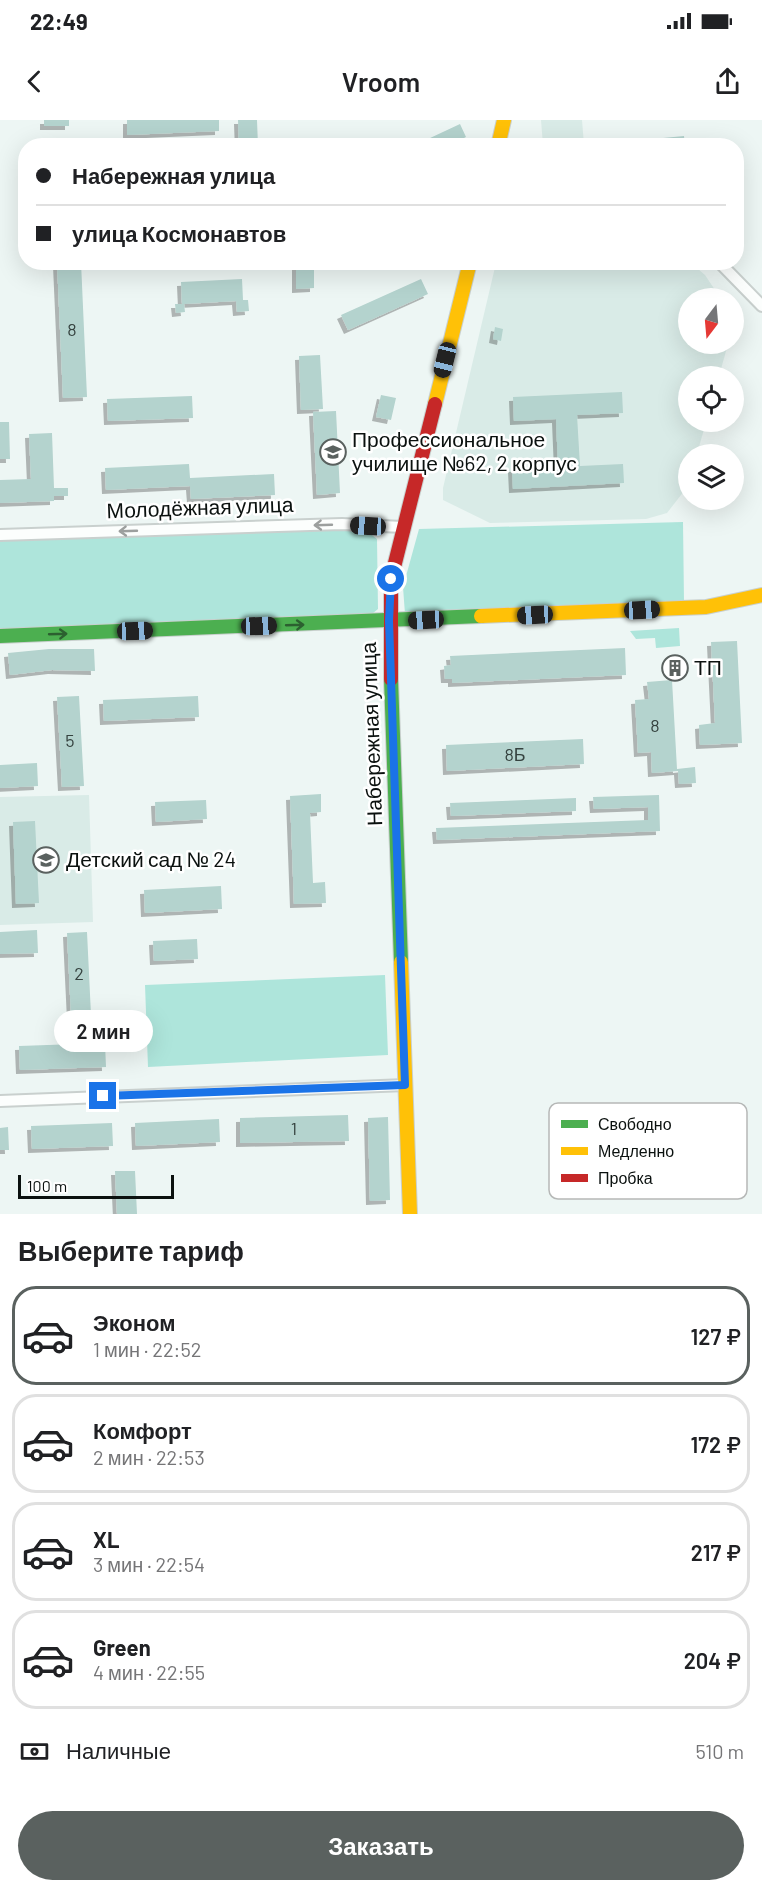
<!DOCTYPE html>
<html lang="ru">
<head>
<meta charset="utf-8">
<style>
	body { margin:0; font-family:Barlow,sans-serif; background:#f2f2f2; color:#202124; height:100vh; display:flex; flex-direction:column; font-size:22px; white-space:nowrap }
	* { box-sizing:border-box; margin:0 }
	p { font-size:20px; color:#757577 }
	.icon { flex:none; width:33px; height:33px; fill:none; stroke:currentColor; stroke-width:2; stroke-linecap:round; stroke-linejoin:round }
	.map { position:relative; height:1094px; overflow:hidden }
	.sheet { display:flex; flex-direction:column; background:#fff; flex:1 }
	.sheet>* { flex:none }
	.top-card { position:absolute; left:18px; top:18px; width:726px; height:132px; border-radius:24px; box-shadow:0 6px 24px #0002; display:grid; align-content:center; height:132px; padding:0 18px; background:#fff }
	.needle { width:39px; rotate:196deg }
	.fabs { position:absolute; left:678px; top:168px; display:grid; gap:12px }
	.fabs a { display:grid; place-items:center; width:66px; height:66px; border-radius:50%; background:#fff; box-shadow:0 6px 24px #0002; font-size:30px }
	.scale { position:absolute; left:18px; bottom:15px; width:156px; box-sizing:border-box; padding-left:6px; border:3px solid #0b110f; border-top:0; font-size:16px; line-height:21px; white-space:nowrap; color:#0b110f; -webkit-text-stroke:4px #fff; paint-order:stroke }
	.end { position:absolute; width:27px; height:27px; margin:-14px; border:8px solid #1a73e8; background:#fff; box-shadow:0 0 0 3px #fff }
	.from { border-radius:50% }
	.bubble { position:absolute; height:42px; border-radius:21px; background:#fff; box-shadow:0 6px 24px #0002; font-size:20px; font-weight:600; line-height:42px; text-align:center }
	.car { position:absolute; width:18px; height:36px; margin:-18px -9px; border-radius:8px; box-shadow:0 0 4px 2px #0007; background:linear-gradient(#222 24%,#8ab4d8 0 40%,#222 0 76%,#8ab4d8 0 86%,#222 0) }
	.top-card b { display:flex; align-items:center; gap:21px; height:57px; font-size:22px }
	.top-card b+b { border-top:2px solid #e0e0e0 }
	.top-card i { width:15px; height:15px; background:#202124 }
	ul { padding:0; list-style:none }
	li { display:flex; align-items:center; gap:18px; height:99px; margin:0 12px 9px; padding:0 6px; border:3px solid #e0e0e0; border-radius:24px }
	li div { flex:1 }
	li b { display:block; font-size:22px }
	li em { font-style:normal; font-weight:600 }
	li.active { border-color:#5a615f }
	li>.icon { width:54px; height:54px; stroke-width:1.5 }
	h2 { padding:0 18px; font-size:27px; line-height:72px }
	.pay { display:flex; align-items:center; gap:15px; height:66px; padding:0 18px; font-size:22px }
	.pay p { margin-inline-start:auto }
	.cta { display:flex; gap:12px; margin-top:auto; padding:12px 18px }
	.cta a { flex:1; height:69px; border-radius:36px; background:#5a615f; color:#fff; font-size:24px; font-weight:600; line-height:69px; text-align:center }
	.status { display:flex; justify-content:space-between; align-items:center; height:42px; padding:0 30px; background:#fff; direction:ltr }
	.status svg { height:16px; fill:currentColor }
	header { display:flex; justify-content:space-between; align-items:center; height:78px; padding:0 18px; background:#fff; font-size:27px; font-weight:600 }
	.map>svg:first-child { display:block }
</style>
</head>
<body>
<div class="status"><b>22:49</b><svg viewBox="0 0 49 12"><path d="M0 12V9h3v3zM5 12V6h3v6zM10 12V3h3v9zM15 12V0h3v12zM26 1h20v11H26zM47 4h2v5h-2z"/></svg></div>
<header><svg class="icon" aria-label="back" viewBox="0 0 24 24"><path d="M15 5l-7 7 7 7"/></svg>Vroom<svg class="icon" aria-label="share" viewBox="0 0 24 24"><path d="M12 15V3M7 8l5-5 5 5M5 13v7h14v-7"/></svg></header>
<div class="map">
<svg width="762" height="1094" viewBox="0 0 762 1094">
	<defs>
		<filter id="shadow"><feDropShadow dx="-4" dy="4" stdDeviation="0" flood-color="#0004"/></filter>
	</defs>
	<rect width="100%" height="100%" fill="#edf6f4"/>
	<path fill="#d9ebe7" d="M541,0H582L584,25H543Z
		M496,143H691L705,155L719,176L720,178H688V224H728L719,256H688V302H706L697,334H688V366L667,393L646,399L490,403L443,380V368Z
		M89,675L93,802L0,805V677Z"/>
	<path fill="#aee5db" d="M683,402L684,482L405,494L403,467L419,409Z
		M364,409L377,419L378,489L367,498L0,515V421Z
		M679,508L680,526L656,528L655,518L636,519L630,511Z
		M385,855L388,935L148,947L145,865Z"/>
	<path fill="#b4d3ce" filter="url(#shadow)" d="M44,0H69V6H44Z
		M127,0H219V11L127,15Z
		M238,0H257L258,26H239Z
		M460,4L466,17L448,26H413Z
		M684,16L685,26H643L642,20Z
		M57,142H81L87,277L63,278Z
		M296,142H314V168L296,169Z
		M242,159L243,180H248L249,191L237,192L236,181L184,184L185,192L176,193L175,184H182L181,162Z
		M421,159L428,174L348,210L341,195Z
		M495,207L503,209L501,221L493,219Z
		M320,235L323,289L301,290L299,236Z
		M622,272L623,293L577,295L580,346L623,344L624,363L513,369L512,348L558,346L556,299L514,301L513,277Z
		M381,275L396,278L391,300L376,297Z
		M192,276L193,298L108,301L107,279Z
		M336,291L340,373L317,375L313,292Z
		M0,302H9L10,339H0Z
		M52,313L54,368H68V376H54V381L0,383V360L31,359L29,314Z
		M189,344L190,358L274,354L275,375L191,379L190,366L106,370L105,348Z
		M737,521L742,623L700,625L699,605L715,603L711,522Z
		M625,528L626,555L452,563V559H445L444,546L451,545L450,536Z
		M49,529H94L95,551L52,550L10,555L8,533Z
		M679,540L680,555H670V541Z
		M672,560L677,649L695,647L696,663L679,664L678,651L652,653L651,632L638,633L635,580L649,579L647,562Z
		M79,576L84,666L62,667L57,577Z
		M198,576L199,597L104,601L103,580Z
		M583,619L584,644L447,651L446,625Z
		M37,643L38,666L0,668V645Z
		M321,674V692L310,693L313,763L325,762L326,783L294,784L290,676Z
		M659,675L660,711L437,720L436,708L648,700V687L594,689L593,677Z
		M576,678V691L451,696L450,683Z
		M206,680L207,699L156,702L155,682Z
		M35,701L39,783L16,784L13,702Z
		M221,766L222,789L145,793L144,770Z
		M37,810L38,833L0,834V812Z
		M87,812L91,895L71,896L67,813Z
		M197,819L198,839L154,841L153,821Z
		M105,923L106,947L20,950L19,926Z
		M348,995L349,1021L240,1023V998Z
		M388,997L390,1080L370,1081L368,998Z
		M219,999L220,1022L136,1026L135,1003Z
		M112,1003L113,1026L32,1029L31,1006Z
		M8,1007L9,1030H0V1008Z
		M115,1051H135L137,1094H117Z"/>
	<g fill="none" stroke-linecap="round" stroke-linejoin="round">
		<g stroke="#c9d0ce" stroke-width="14">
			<path id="street" d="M719,142L762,186
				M0,415L342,404L402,407
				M0,981L406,965"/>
		</g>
		<g stroke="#c9d0ce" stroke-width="16">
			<path id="fast" d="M0,516L481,496
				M391,559L401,842"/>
		</g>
		<g stroke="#c9d0ce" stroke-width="16">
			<path id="slow" d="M498,26L504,0
				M435,284L470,142
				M481,496L706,487L762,475
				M401,842L410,1094"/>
		</g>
		<g stroke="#c9d0ce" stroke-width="16">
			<path id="jam" d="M391,559V459L435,284"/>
		</g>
		<use href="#street" stroke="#fcfefd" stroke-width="10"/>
		<use href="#fast" stroke="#4caf50" stroke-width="14"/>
		<use href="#slow" stroke="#ffc107" stroke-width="14"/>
		<use href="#jam" stroke="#c62828" stroke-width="14"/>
	</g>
	<defs><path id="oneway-shaft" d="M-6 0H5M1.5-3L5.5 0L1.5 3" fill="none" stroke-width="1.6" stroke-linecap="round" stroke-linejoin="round" transform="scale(1.5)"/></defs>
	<g stroke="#9c9f9e">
		<use href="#oneway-shaft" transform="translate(323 405) rotate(178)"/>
		<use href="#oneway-shaft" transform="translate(128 411) rotate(178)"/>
	</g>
	<g stroke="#2c6030">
		<use href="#oneway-shaft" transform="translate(295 505) rotate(-2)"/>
		<use href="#oneway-shaft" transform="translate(58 514) rotate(-2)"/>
	</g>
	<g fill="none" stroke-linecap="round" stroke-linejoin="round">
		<path stroke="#1a73e8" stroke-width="8" d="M103,976L405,965L389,501L391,459"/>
	</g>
	<defs>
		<g id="school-ring" transform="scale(1.35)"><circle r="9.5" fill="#fff" stroke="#5a615f" stroke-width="1.5"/><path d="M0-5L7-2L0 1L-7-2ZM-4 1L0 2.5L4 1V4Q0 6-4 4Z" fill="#5a615f"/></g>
		<g id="building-ring" transform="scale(1.35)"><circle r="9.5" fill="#fff" stroke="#5a615f" stroke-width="1.5"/><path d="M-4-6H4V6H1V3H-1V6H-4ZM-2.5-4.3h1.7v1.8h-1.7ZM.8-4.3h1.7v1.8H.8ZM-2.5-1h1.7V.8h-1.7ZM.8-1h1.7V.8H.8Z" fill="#5a615f"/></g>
	</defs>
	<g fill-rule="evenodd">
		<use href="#school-ring" x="333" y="332"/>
		<use href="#building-ring" x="675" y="548"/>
		<use href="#school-ring" x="46" y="740"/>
	</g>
	<g text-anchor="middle" stroke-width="5" stroke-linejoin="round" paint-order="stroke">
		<g font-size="18" fill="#35423f">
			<text x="72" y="216">8</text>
			<text x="655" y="612">8</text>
			<text x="70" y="627">5</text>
			<text x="515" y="641">8Б</text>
			<text x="79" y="860">2</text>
			<text x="294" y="1015">1</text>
		</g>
		<g font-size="21" fill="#0b110f" stroke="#fff" text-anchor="start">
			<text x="352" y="327">Профессиональное<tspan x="352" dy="24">училище №62, 2 корпус</tspan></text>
			<text x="694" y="555">ТП</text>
			<text x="66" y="747">Детский сад № 24</text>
		</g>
		<g font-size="21" fill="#0b110f" stroke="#fff">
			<text transform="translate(200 388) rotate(-2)" y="7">Молодёжная улица</text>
			<text transform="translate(372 614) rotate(-92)" y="7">Набережная улица</text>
		</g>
	</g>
	<rect x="549" y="983" width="198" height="96" rx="9" fill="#fff" stroke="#b6b8b7" stroke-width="1.5"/>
	<rect x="561" y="1000" width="27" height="8" fill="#4caf50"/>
	<rect x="561" y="1027" width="27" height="8" fill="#ffc107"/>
	<rect x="561" y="1054" width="27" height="8" fill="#c62828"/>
	<g font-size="16" fill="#0b110f">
		<text x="598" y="1010">Свободно</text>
		<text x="598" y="1037">Медленно</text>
		<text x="598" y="1064">Пробка</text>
	</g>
</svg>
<div class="fabs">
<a><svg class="needle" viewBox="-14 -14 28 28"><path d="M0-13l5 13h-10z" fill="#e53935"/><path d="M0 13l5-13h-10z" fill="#757577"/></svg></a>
<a><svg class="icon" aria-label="locate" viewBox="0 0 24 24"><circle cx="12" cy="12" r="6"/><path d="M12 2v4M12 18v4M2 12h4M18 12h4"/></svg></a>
<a><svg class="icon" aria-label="layers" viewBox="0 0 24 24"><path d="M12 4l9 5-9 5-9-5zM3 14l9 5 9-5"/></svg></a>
</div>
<div class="scale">100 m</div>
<i class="end from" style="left:391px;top:459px"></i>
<i class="end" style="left:103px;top:976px"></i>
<div class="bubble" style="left:54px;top:890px;width:99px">2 мин</div>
<i class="car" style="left:445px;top:240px;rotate:194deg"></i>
<i class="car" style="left:368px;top:406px;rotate:273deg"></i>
<i class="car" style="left:642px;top:490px;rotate:87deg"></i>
<i class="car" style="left:535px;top:495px;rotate:267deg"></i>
<i class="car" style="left:426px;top:500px;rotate:267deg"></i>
<i class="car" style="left:259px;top:506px;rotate:88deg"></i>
<i class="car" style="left:135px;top:511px;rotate:88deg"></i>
<div class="top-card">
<b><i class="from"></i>Набережная улица</b>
<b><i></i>улица Космонавтов</b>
</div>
</div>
<section class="sheet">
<h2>Выберите тариф</h2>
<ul>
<li class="active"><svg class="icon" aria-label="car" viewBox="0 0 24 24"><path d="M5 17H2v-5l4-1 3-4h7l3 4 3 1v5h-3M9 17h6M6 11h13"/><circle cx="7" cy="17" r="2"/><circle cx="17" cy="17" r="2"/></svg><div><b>Эконом</b><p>1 мин · 22:52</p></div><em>127 ₽</em></li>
<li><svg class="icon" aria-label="car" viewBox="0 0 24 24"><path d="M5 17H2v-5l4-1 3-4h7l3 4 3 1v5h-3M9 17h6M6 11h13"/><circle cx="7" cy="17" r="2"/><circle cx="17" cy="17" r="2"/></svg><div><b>Комфорт</b><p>2 мин · 22:53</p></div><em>172 ₽</em></li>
<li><svg class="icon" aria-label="car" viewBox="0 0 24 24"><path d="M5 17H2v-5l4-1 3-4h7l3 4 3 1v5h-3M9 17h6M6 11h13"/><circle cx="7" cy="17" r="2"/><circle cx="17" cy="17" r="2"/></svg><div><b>XL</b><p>3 мин · 22:54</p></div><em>217 ₽</em></li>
<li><svg class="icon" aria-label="car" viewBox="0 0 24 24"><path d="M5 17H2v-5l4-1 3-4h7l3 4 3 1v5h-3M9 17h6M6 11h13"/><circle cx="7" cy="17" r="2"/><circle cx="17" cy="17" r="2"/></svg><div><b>Green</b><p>4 мин · 22:55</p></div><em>204 ₽</em></li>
</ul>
<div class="pay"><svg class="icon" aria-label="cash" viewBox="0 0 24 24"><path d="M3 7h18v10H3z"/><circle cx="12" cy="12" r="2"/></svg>Наличные<p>510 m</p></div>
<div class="cta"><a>Заказать</a></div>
</section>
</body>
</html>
